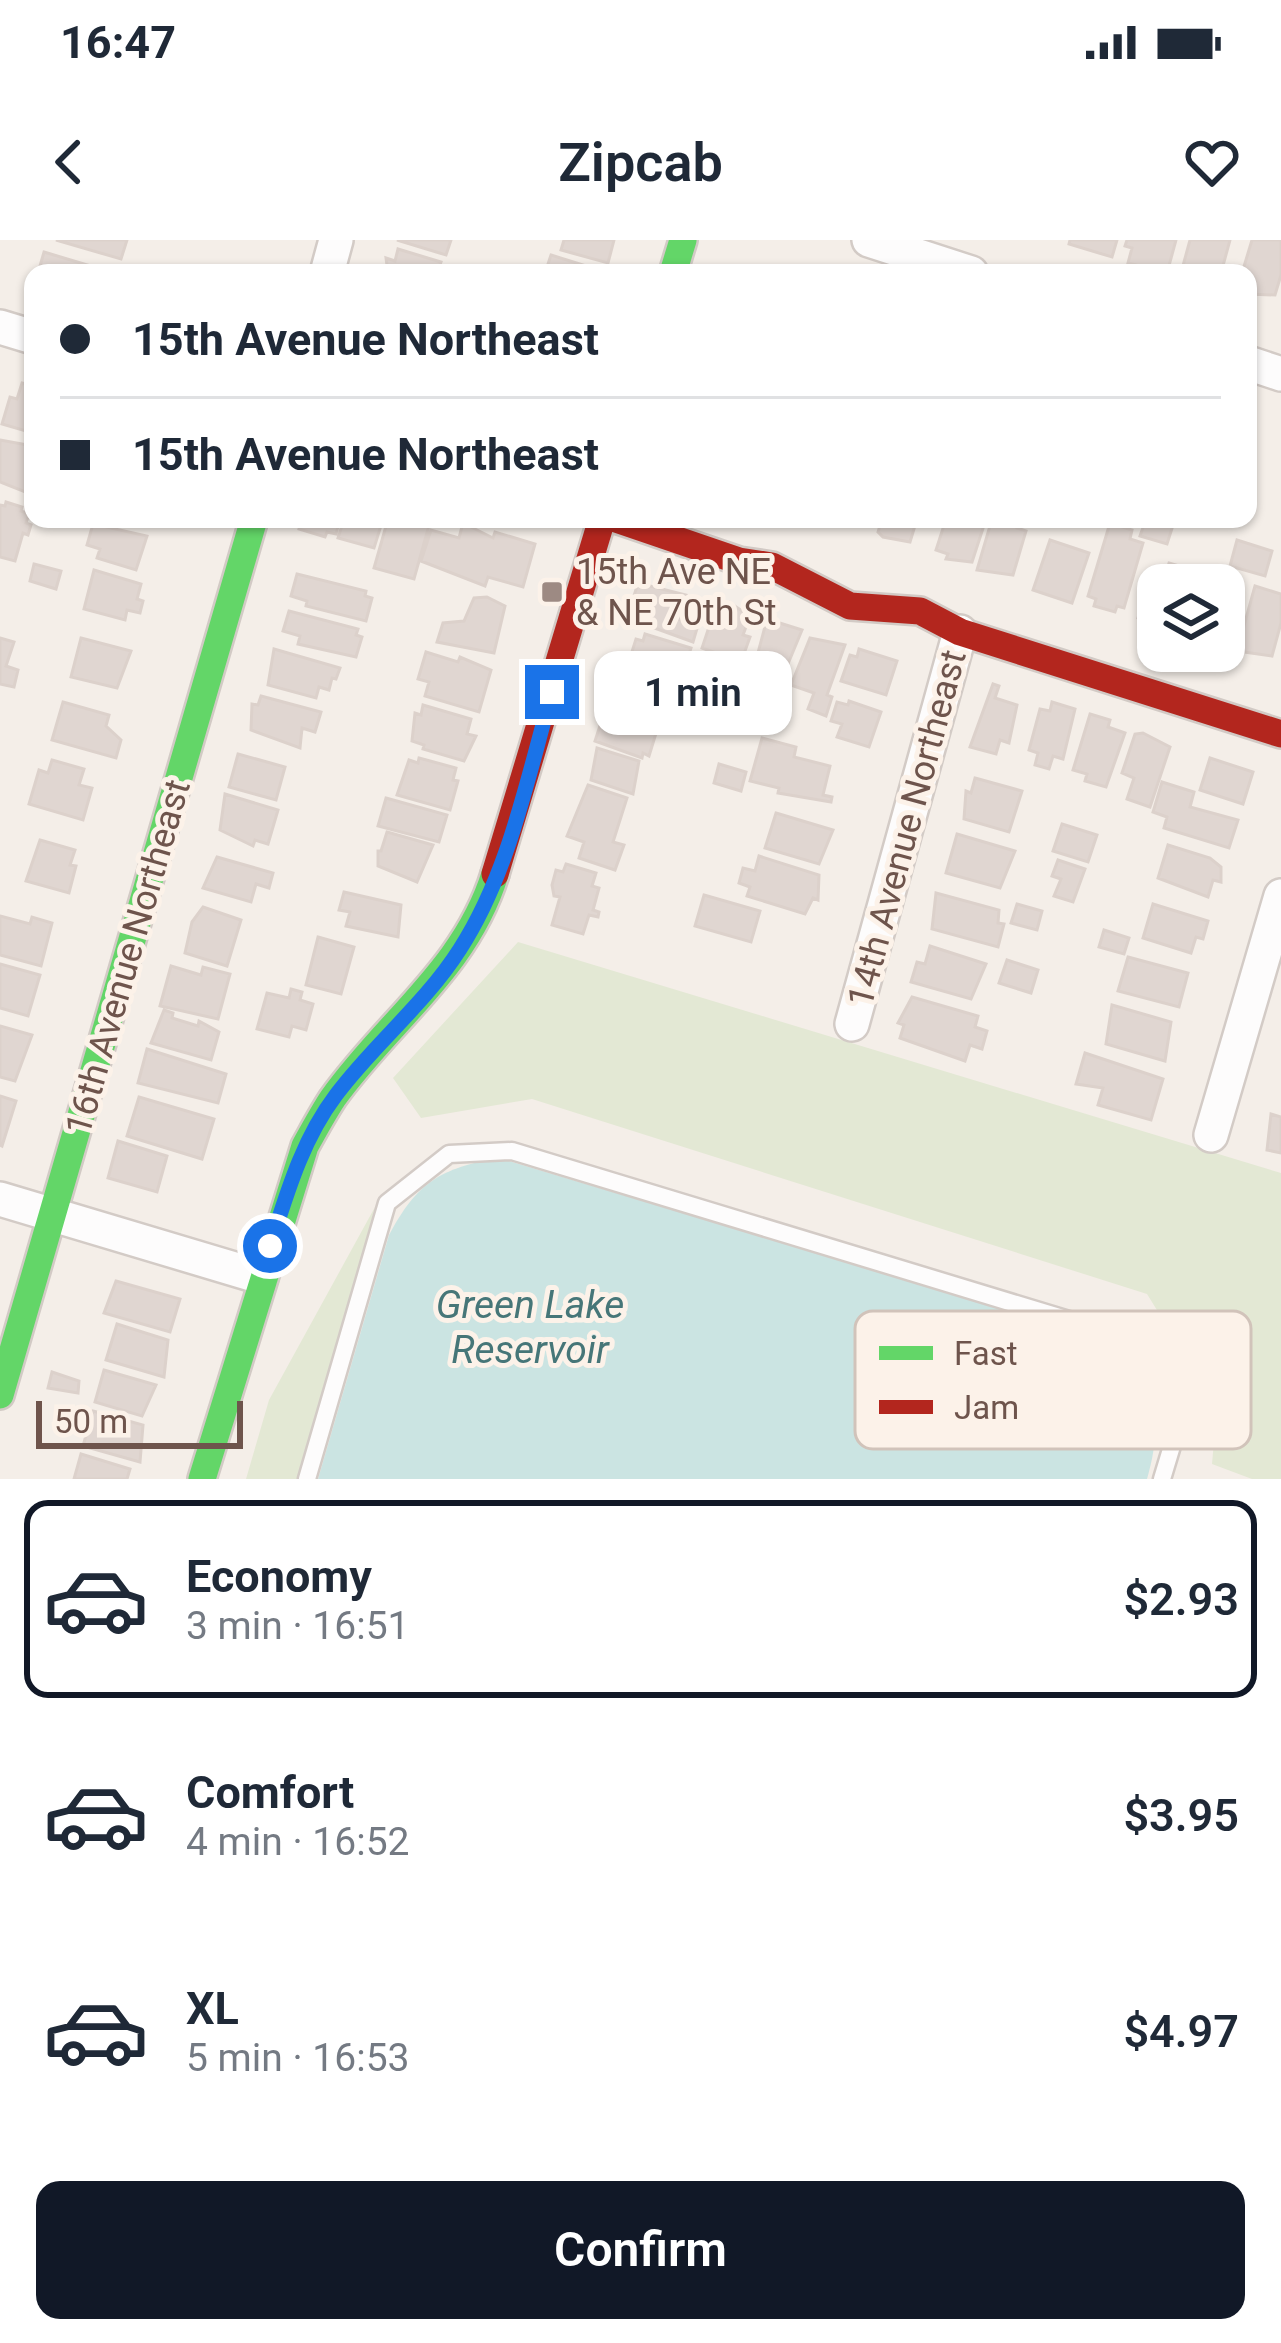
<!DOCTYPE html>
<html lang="en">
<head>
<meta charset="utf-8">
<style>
	body { margin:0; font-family:Roboto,sans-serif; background:#f6f6f7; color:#1f2937; height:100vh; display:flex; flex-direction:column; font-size:45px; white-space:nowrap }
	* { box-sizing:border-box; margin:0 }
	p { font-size:39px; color:#747a83 }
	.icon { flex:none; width:66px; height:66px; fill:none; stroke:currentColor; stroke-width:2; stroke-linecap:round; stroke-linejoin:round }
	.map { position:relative; height:1239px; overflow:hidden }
	.drawer { display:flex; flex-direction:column; background:#fff; flex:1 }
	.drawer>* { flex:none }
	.banner { position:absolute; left:24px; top:24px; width:1233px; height:264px; border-radius:24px; box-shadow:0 3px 9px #0004; display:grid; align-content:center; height:264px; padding:0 36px; background:#fff }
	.controls { position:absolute; left:1137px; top:324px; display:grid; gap:24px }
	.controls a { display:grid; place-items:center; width:108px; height:108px; border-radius:24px; background:#fff; box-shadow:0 3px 9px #0004; font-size:60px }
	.scale { position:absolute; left:36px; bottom:30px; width:207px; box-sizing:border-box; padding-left:12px; border:6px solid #6e544c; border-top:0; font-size:33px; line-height:42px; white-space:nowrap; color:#6e544c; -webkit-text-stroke:9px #fcf2e9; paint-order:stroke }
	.end { position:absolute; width:54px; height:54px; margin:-27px; border:15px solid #1a73e8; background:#fff; box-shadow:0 0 0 6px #fff }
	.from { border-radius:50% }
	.bubble { position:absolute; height:84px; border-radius:24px; background:#fff; box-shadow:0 3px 9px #0004; font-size:39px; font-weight:600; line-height:84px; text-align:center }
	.banner b { display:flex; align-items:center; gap:42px; height:114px; font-size:45px }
	.banner b+b { border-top:3px solid #e0e1e3 }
	.banner i { width:30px; height:30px; background:#1f2937 }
	ul { padding:21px 0 0; list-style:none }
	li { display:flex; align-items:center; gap:36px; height:198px; margin:0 24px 18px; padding:0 12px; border:6px solid transparent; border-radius:24px }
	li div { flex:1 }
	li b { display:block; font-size:45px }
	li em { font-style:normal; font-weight:600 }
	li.selected { border-color:#111827 }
	li>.icon { width:108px; height:108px; stroke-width:1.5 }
	.action { display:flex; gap:24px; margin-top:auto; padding:24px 36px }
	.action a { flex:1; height:138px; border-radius:24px; background:#111827; color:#fff; font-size:48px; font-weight:600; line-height:138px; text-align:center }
	.status { display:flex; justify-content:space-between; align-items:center; height:84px; padding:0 60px; background:#fff; direction:ltr }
	.status svg { height:33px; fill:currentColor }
	header { display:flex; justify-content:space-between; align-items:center; height:156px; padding:0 36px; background:#fff; font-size:54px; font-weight:600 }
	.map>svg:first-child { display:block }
</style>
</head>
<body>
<div class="status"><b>16:47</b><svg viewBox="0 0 49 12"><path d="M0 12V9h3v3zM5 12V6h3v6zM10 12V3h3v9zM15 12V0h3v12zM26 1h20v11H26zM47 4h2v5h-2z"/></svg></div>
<header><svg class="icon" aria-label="back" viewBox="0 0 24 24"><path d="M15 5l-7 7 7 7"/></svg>Zipcab<svg class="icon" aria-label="heart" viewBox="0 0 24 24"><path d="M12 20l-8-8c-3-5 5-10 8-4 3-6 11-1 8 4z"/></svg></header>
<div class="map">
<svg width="1281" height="1239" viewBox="0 0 1281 1239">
	<rect width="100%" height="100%" fill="#f4eee8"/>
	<path fill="#e3e8d4" d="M518,702L1281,933V1239H1252L1212,1224L1217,1167L1147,1054L532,859L421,878L393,838Z
		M375,967L301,1239H246L269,1160Z"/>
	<path fill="#cbe4e2" d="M499,918L1087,1094C1152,1128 1167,1169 1147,1239H318L389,995C417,942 441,928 499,918Z"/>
	<path fill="#e0d6d1" stroke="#dcd1cb" stroke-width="3" d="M56,0H127L121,19Z
		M397,0H451L446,15Z
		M564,0H614L608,23L561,10Z
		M1070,0H1117L1112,17L1069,4Z
		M1127,0H1176L1167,33L1128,23L1132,8L1125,6Z
		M1190,0H1230L1221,33H1181Z
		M1252,0H1281V35L1275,55L1248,54V33H1242Z
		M398,9L441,22L437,33H388L386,18L395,21Z
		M44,12L114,33H38Z
		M551,15L599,30L598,33H545Z
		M22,143L33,146V193L2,184L10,157L17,159Z
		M0,200L33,206V255L0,242Z
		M6,262L22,267L21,271L29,274L26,283L31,285L28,295L23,293L15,321L0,317V265L5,266Z
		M302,279H340L336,294L327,292L325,297L299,289Z
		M344,279H383L374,308L338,298Z
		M388,279L430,282L414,339L374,328Z
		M882,279H921H917L910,302L883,297L878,292Z
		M946,279H986L972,322L946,319L948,314L936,310Z
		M992,279H1012L1019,283L1017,288L1026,291L1013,335L977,330Z
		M1146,279H1175L1167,304L1140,296Z
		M463,283L493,298L495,292L535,304L523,347L488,337L485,346L421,321L431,290L459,298Z
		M1110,283L1132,290L1130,299L1143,303L1124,368L1117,366L1115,372L1094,366L1096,359L1088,356Z
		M93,284L147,296L136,330L97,318L100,309L87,305Z
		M1050,300L1089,313L1072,363L1033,350Z
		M1237,300L1272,311L1265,336L1230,326Z
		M1169,323L1189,329L1185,345H1158V384L1138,378L1152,329L1166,333Z
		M34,324L61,331L56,349L30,341Z
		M94,330L141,344L137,359L143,361L140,373L127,370L125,380L84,369Z
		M297,334L366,351L365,356L372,358L366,381L306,366L307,361L291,356Z
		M638,343L686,355L678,379L698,385L693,402L627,378Z
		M1255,346L1281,354V383L1272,416L1237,411Z
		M487,357L505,366L494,413L437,402L443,383L464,381L474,358Z
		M717,363L729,367L730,363L750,376L743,395L750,397L741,422L702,408Z
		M289,371L358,389L356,395L362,397L356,417L298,404L300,396L283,391Z
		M767,379L802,390L778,448L751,439Z
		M645,394L691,408L683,434L630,418L636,399L643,401Z
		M0,398L14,402L6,426L18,430L14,447L0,444Z
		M81,398L131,411L117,448L71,437Z
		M810,398L845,405L827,455L832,457L826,476L808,469L814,453L791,445Z
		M274,409L340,428L336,439L332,438L329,450L319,447L316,458L268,445Z
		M859,409L897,421L886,455L841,441L850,415L857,417Z
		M426,412L458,422L460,417L491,430L479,472L425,456L429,442L418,439Z
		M635,433L648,437L649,433L665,437L663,442L689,447L683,466L678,473L631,462L628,457Z
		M993,444L999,446L995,458L1017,465L1009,503L1000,500L996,514L970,507Z
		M261,456L321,472L315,492L302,488L300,508L251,490L252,464L258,465Z
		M849,461L881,472L869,507L837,497L842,484L831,481L837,462L848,465Z
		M63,462L109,475L106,486L121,500L116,518L52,500Z
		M1052,462L1075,469L1063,519L1053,516L1049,529L1035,525L1038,513L1029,510L1040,469L1050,471Z
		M423,465L471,479L467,494L476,496L464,521L423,509L424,505L412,501L415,473L421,475Z
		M605,470L653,484L657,490L649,516L643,513L642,518L595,501Z
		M1090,474L1110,480L1108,487L1125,493L1106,547L1085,541L1087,534L1073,530Z
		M1143,493L1170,507L1150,567L1127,559L1134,538L1122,533L1135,494Z
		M762,498L796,507L794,517L830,526L823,555L832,557L831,562L778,553L779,548L750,541Z
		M597,508L639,521L633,554L591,540Z
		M238,514L285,527L276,560L229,547Z
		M419,518L456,528L453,540L458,541L450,570L397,555L409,520L418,523Z
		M1210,518L1253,532L1243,564L1200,550Z
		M52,520L84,529L79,545L92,548L83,580L29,564L39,530L48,533Z
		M719,524L746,532L741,551L714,543Z
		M975,538L1022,551L1009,592L964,579L966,551L971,553Z
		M1162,542L1194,552L1190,567L1238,580L1229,608L1164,588L1167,577L1153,572Z
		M588,545L627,558L613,602L624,605L615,630L579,618L584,602L567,596Z
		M225,554L278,570L268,604L255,600L253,606L220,590Z
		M386,558L447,575L439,602L378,586Z
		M776,573L833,590L819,624L765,608Z
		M1062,584L1097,595L1088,622L1053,611Z
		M387,592L433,605L417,642L378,626V611H381Z
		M957,594L1015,611L1000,648L946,633Z
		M40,600L75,610L70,625L76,626L69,653L26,641Z
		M1168,605L1210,618L1221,627V642L1213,640L1208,657L1158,638Z
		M759,616L819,635L818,660L813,658L805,674L747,656L750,647L739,643L743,628L755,631Z
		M217,617L273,633L269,648L256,644L251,662L203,648Z
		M1058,620L1085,629L1073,662L1054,656L1061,639L1052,636Z
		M566,624L596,633L592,646L599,648L593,670L599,672L598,677L589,675L583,694L552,685L560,657L554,656L552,645L556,630L563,632Z
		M344,652L401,665L398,697L346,686L350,672L339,670Z
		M936,653L999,670L998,683L1004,684L998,707L932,689Z
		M704,655L760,671L751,702L695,686Z
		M1017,664L1042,671L1037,690L1011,683Z
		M1153,664L1208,681L1203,699L1196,697L1191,713L1143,698Z
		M203,667L241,680L227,726L185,713L192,682Z
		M0,676L30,684L32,677L52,683L41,726L0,715Z
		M1104,690L1129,698L1124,714L1099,707Z
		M318,697L354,707L341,754L306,745Z
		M930,706L986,724L971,759L911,742L917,722L925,724Z
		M1128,717L1188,733L1179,767L1118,751Z
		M1007,720L1038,730L1031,753L999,743Z
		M0,724L40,735L28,776L0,768Z
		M171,726L201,735L203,727L230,734L218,779L160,766Z
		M291,749L302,752L300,760L313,764L306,790L292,786L289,797L257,789L267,753L289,758Z
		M912,757L978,776L975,787L987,791L982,809L970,805L965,821L900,798L904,785L898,783Z
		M1112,765L1171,782L1165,821L1106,804Z
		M164,770L173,773L172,778L198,786L199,781L219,792L211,820L151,803Z
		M0,786L32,795L15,841L0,837Z
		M147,809L226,834L218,863L138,843Z
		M1085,813L1163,839L1151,880L1098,865L1103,848L1076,844Z
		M0,856L16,861L2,906L0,905Z
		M139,857L214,879L202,919L127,896Z
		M1271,874L1281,877V913L1267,910Z
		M118,901L167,916L157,952L108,938Z
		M116,1041L180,1059L170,1092L104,1073Z
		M117,1084L168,1100L164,1137L106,1120Z
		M104,1130L156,1145L142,1176L95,1162Z
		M52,1132L79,1141L78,1153L48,1148Z
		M93,1171L143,1185L140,1222L83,1206Z
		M81,1214L130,1229L127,1239H74Z"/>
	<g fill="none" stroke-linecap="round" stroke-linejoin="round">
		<g stroke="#d3cbc6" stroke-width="21">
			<path id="lane" d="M307,1239L387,963L449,914L512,911L1102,1090L1155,1131L1175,1196L1162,1239"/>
		</g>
		<g stroke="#d3cbc6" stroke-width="38">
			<path id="street" d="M869,0L971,33
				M327,33L336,0
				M0,87L33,97
				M1248,123L1281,134
				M852,784L960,392
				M1211,895L1281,656
				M0,959L261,1037"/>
		</g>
		<g stroke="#d2cac5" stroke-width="32">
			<path id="fast" d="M673,33L683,0
				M0,1155L254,279
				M202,1239L305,906C314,890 323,873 333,858C388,781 466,728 495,634"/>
		</g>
		<g stroke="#d2cac5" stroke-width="32">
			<path id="jam" d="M616,279L739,321L772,326L850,366L920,371L960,392L1281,494
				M495,634L602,279"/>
		</g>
		<use href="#lane" stroke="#fdfcfc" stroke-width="16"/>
		<use href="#street" stroke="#fdfcfc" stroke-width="33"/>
		<use href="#fast" stroke="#63d668" stroke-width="27"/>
		<use href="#jam" stroke="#b3261e" stroke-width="27"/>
	</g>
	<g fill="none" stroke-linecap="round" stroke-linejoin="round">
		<path stroke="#1a73e8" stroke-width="15" d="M270,1006C287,953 302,900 336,855C374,804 425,764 460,709C509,633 527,539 552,452"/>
	</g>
	<rect fill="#9d8a83" stroke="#fcf2e9" stroke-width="4.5" x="540" y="340" width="24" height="24" rx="6"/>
	<g text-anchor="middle" stroke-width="10" stroke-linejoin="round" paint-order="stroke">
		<g font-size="36" fill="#6e544c" stroke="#fcf2e9" text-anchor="start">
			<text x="576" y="344">15th Ave NE<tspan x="576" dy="41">&amp; NE 70th St</tspan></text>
		</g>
		<g font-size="36" fill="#6e544c" stroke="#fcf2e9">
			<text transform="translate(906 588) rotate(-75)" y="13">14th Avenue Northeast</text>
			<text transform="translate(127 717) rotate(-74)" y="13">16th Avenue Northeast</text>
		</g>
		<g font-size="39" font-style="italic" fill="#467678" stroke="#fcf2e9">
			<text x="530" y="1078">Green Lake<tspan x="530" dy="45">Reservoir</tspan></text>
		</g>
	</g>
	<rect x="855" y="1071" width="396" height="138" rx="18" fill="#fcf2e9" stroke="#d1c3ba" stroke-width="3"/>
	<rect x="879" y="1106" width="54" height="14" fill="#63d668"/>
	<rect x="879" y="1160" width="54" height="14" fill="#b3261e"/>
	<g font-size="33" fill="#6e544c">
		<text x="954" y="1125">Fast</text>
		<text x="954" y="1179">Jam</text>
	</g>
</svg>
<div class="controls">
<a><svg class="icon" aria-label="layers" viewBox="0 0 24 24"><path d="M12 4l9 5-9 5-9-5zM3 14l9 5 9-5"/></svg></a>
</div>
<div class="scale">50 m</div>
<i class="end from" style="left:270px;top:1006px"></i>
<i class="end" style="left:552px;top:452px"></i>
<div class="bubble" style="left:594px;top:411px;width:198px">1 min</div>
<div class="banner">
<b><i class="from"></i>15th Avenue Northeast</b>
<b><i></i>15th Avenue Northeast</b>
</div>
</div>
<section class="drawer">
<ul>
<li class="selected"><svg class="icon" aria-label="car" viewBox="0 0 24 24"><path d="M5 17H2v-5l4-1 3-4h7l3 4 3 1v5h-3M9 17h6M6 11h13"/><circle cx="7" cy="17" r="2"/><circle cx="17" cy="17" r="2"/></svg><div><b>Economy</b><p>3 min · 16:51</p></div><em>$2.93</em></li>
<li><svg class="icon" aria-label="car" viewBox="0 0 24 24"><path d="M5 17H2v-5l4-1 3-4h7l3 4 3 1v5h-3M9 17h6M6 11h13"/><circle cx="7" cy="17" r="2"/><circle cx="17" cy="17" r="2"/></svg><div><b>Comfort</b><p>4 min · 16:52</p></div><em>$3.95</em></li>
<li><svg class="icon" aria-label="car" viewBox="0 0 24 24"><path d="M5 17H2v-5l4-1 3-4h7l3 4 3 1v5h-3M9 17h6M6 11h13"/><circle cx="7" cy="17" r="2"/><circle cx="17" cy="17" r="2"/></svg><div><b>XL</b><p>5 min · 16:53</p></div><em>$4.97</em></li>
</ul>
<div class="action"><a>Confirm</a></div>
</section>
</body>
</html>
